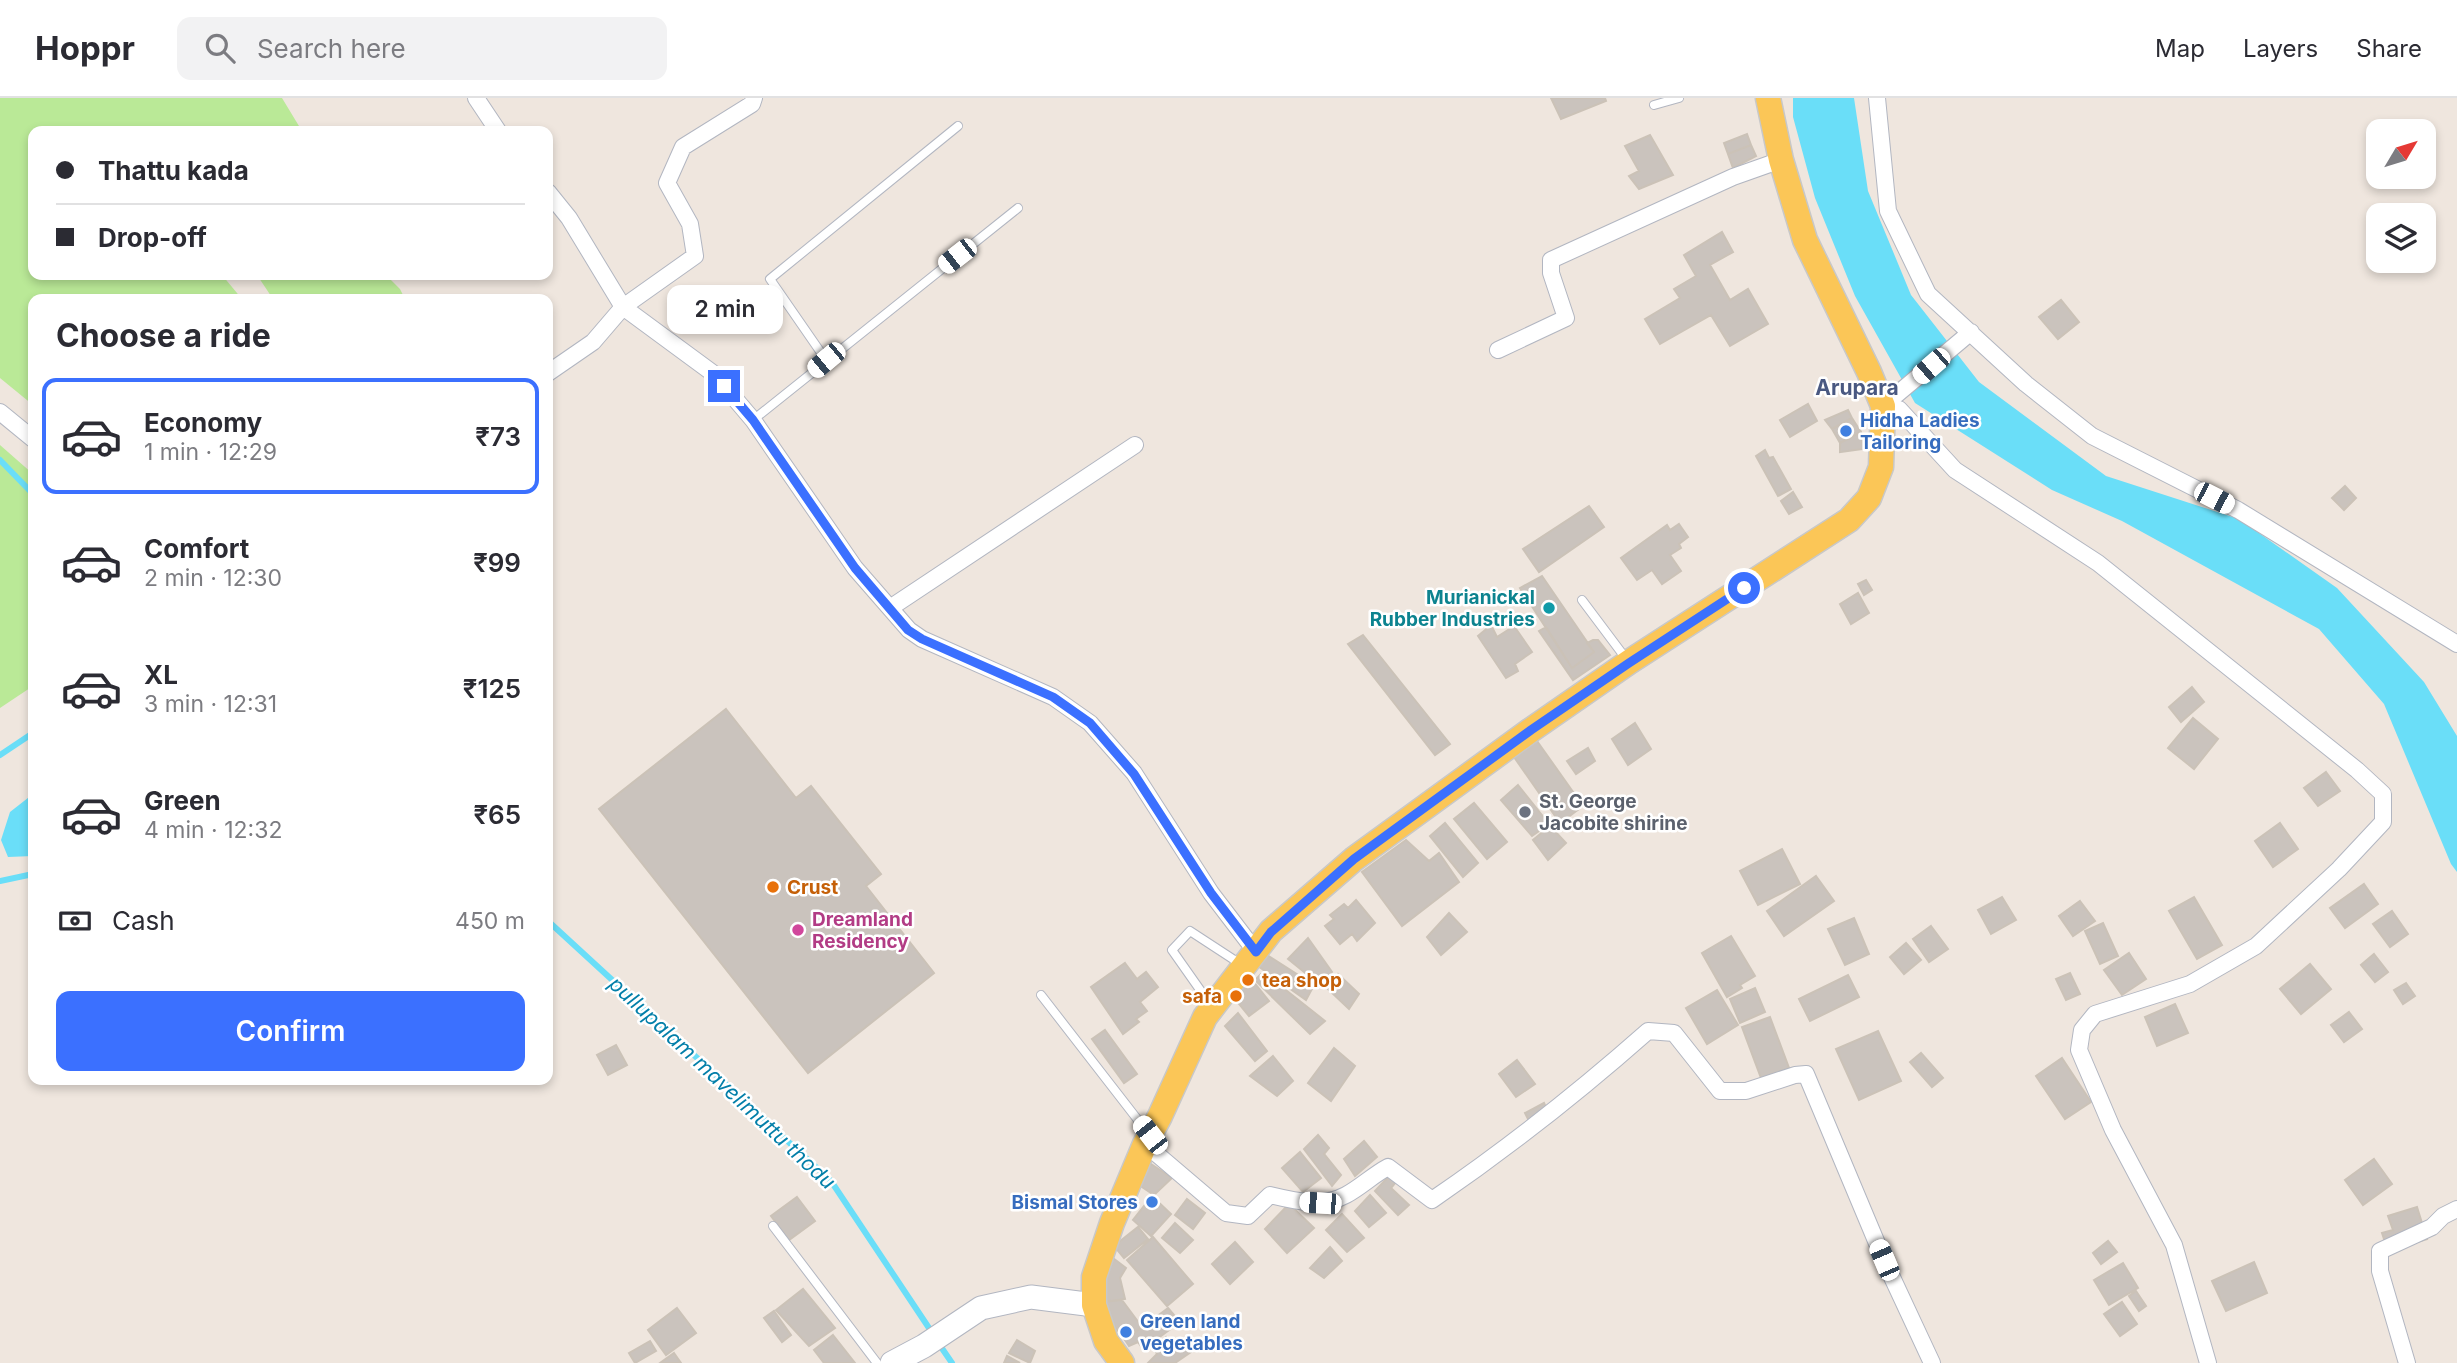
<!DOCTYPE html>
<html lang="en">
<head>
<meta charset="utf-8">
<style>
	body { margin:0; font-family:Inter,sans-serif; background:#f2f2f3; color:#2b2b33; height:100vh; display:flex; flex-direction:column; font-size:26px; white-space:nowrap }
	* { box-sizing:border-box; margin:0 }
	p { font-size:23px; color:#7c7c81 }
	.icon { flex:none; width:38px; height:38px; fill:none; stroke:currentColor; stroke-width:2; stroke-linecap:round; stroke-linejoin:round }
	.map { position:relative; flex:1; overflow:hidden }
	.panel { position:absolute; left:28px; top:196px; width:525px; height:791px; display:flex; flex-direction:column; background:#fff; border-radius:14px; box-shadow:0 4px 10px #0003 }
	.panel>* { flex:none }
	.banner { position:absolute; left:28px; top:28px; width:525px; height:154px; border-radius:14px; box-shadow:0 4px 10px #0003; display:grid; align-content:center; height:154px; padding:0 28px; background:#fff }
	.needle { width:46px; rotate:52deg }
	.fabs { position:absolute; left:2366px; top:21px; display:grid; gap:14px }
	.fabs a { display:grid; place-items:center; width:70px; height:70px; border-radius:14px; background:#fff; box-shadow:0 4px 10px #0003; font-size:35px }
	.end { position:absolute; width:32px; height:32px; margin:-16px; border:9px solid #3b70ff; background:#fff; box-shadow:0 0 0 4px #fff }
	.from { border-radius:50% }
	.bubble { position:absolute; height:49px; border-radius:14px; background:#fff; box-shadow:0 4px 10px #0003; font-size:23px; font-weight:600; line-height:49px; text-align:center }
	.car { position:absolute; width:21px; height:42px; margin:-21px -10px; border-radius:9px; box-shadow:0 0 5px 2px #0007; background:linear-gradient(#fff 24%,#345 0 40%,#fff 0 76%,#345 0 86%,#fff 0) }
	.banner b { display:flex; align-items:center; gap:24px; height:66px; font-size:26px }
	.banner b+b { border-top:2px solid #e1e1e2 }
	.banner i { width:18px; height:18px; background:#2b2b33 }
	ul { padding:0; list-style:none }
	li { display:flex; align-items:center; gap:21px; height:116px; margin:0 14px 10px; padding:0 14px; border:4px solid transparent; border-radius:14px }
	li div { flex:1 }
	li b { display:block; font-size:26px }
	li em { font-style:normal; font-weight:600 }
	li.on { border-color:#3b70ff }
	li>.icon { width:63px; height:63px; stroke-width:1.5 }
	h2 { padding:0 28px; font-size:32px; line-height:84px }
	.pay { display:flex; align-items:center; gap:18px; height:77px; padding:0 28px; font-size:26px }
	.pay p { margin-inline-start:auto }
	.primary-button { display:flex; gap:14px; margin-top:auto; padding:14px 28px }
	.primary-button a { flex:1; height:80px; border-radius:14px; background:#3b70ff; color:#fff; font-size:28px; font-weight:600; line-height:80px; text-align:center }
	header { display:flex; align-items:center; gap:42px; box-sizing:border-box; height:98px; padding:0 35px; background:#fff; border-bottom:2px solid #e1e1e2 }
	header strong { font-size:33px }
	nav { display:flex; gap:38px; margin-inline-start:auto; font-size:24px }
	.search { width:490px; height:63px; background:#f2f2f3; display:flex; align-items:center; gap:18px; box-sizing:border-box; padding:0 24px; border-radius:14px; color:#7c7c81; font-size:26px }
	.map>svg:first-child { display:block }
</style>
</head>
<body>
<header>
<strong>Hoppr</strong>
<div class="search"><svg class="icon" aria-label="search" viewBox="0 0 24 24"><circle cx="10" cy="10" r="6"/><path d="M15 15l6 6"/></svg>Search here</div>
<nav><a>Map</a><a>Layers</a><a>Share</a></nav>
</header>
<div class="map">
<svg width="2457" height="1265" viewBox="0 0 2457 1265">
	<rect width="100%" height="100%" fill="#efe6de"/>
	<path fill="#bae997" d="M0,0H282L302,33H33V177H222L242,201H33V307L0,280Z
		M257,177H386L400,191L405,201H273Z
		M0,347L33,376V588L0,610Z"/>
	<path fill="#6adef8" d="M1793,0H1854L1868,93L1911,197L1979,284L2106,378L2239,421L2337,490L2424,584L2457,638V774L2451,766L2384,606L2319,531L2122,423L2052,392L1915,305L1855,198L1815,100L1793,19Z
		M33,696V758L8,759L1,742L10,714Z"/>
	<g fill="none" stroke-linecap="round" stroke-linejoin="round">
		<path stroke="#6adef8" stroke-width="6" d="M0,362L33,396
			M0,657L33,635
			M0,783L33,776
			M548,823L831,1083L933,1236
			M939,1246L952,1265"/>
	</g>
	<path fill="#cac3bd" stroke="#cbc2b7" stroke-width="2" d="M1551,0H1605L1606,3L1561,21Z
		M1747,36L1751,47L1728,56L1724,45Z
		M1650,37L1673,77L1639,91L1629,78L1639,73L1625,48Z
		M1751,47L1756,58L1733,70L1728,56Z
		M1722,134L1733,154L1710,167L1730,202L1748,191L1768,226L1730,248L1711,217L1660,246L1645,221L1680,200L1674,191L1696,178L1684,157Z
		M2061,202L2079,224L2058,241L2039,219Z
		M1808,306L1817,323L1790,339L1780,322Z
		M1848,312L1852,320L1832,331L1825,322Z
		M1852,320L1861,334L1840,345L1832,331Z
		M1861,334L1863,351L1840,354V345Z
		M1765,352L1769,360L1773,359L1791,391L1778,398L1756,358Z
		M2345,388L2356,400L2344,412L2332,400Z
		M1793,394L1802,409L1789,416L1781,403Z
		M1589,408L1604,429L1539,474L1523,451Z
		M1679,426L1688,439L1679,446L1681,450L1670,457L1681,473L1662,486L1652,472L1637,482L1621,460L1667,427L1670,432Z
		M1542,478L1594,554L1572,570L1520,490Z
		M1866,482L1872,492L1864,497L1858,486Z
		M1858,495L1869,515L1851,526L1840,506Z
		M1491,527L1497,539L1514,528L1532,554L1515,566L1518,573L1506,580L1478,538Z
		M1546,529L1572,570L1594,554L1587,545L1593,542H1598L1610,557L1573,582L1539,533Z
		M1363,537L1450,646L1435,657L1348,546Z
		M2192,589L2204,604L2181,624L2169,609Z
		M726,611L796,700L811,688L881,776L866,788L934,875L808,975L599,711Z
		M2193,620L2218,641L2194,671L2168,650Z
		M1635,625L1651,651L1628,667L1612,641Z
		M1537,643L1583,708L1560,725L1514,659Z
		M1588,650L1595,663L1576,676L1567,663Z
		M2326,674L2340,693L2318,708L2304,690Z
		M1518,687L1549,726L1532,738L1501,702Z
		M1474,705L1507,744L1487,761L1454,721Z
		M1445,725L1478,765L1463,779L1430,738Z
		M2280,725L2298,751L2273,769L2255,743Z
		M1550,728L1566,745L1548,762L1533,742Z
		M1406,742L1429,763L1439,755L1459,784L1402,828L1362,774Z
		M1782,751L1800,786L1758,807L1740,773Z
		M1816,778L1834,803L1784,838L1767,813Z
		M2364,786L2378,806L2345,830L2330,810Z
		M2002,799L2016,822L1991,836L1978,812Z
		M2194,799L2222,847L2197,861L2169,813Z
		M1356,802L1375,825L1357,843L1352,836L1340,846L1325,828L1334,821L1330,817L1344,806L1348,810Z
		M2080,803L2095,823L2073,838L2059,818Z
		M2392,813L2408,836L2390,849L2373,826Z
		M1449,815L1467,834L1441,857L1427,839Z
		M1854,820L1869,856L1845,867L1828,831Z
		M2103,825L2118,858L2100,866L2085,833Z
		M1931,828L1948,851L1929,864L1913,841Z
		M1731,838L1755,878L1740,887L1742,890L1727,899L1702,855Z
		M1308,840L1332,874L1320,887L1288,861Z
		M1906,845L1921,862L1904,876L1890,859Z
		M2129,855L2146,881L2122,897L2104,872Z
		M2374,856L2388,874L2375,884L2361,867Z
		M1267,857L1314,887L1306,902L1258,868Z
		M1125,865L1137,881L1146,874L1158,889L1140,904L1147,913L1136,921L1139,924L1123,936L1091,889Z
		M2310,866L2331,891L2301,916L2280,891Z
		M1263,874L1325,923L1310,936L1255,882Z
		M2070,875L2080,896L2066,902L2056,881Z
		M1338,876L1359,896L1349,911L1328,891Z
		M1848,877L1859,899L1810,923L1799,901Z
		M1249,878L1269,903L1249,918L1231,896Z
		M2406,885L2415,898L2403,906L2394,892Z
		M1755,890L1765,914L1740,925L1730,901Z
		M1717,892L1738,927L1707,946L1686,910Z
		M2175,906L2188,935L2157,948L2145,919Z
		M2349,914L2362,931L2344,944L2331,927Z
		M1238,915L1267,953L1255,963L1225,928Z
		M1770,919L1789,970L1761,980L1742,929Z
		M1105,932L1137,976L1124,985L1092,941Z
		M1878,933L1901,983L1859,1002L1836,951Z
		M616,947L627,967L608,977L597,957Z
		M1334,950L1355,968L1331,1003L1308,985Z
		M1921,955L1943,980L1932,989L1910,964Z
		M1273,958L1293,983L1277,998L1250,978Z
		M2062,960L2091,1004L2065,1021L2036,978Z
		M1517,962L1535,986L1516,999L1499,976Z
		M1544,1005L1551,1021L1532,1029L1525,1015Z
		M1318,1037L1329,1050L1324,1056L1341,1077L1332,1088L1304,1051Z
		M1364,1043L1377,1059L1355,1078L1344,1061Z
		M1300,1054L1321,1080L1303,1094L1282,1070Z
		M2374,1061L2392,1086L2363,1107L2345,1082Z
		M1151,1066L1172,1080L1154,1097L1136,1085Z
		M1391,1076L1396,1084L1391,1090L1409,1107L1398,1117L1375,1093Z
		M1370,1097L1386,1115L1369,1129L1355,1113Z
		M1152,1098L1171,1116L1151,1138L1133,1122Z
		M797,1099L815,1123L789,1142L771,1118Z
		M1187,1101L1205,1115L1193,1131L1175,1117Z
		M1289,1106L1314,1130L1287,1155L1265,1131Z
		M2417,1109L2427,1141L2388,1153L2382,1135L2393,1132L2388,1118Z
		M1342,1116L1364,1140L1347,1154L1326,1132Z
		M1175,1125L1193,1142L1180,1155L1162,1140Z
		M1138,1129L1148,1141L1124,1160L1114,1148Z
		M1153,1139L1193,1186L1167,1208L1127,1162Z
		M2108,1143L2117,1154L2101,1166L2093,1155Z
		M1235,1144L1253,1164L1230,1186L1212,1166Z
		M1330,1149L1342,1163L1324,1180L1310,1170Z
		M1109,1157L1126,1170L1120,1180L1125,1201L1102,1204Z
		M2254,1164L2267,1195L2226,1213L2212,1183Z
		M2123,1165L2138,1190L2109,1207L2094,1182Z
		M803,1191L835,1230L809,1248L776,1212Z
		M2136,1193L2146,1208L2139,1213L2129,1198Z
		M1122,1202L1142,1229L1125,1242L1105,1216L1102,1204Z
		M2122,1204L2137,1226L2120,1238L2104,1216Z
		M677,1210L696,1235L666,1257L648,1232Z
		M1168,1210L1180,1224L1143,1251L1138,1244L1129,1248L1125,1242Z
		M774,1213L791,1237L782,1244L764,1220Z
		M833,1237L855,1265H824L814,1252Z
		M1166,1239L1172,1248L1182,1242L1191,1254L1175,1265H1148L1157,1256L1154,1250Z
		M1017,1242L1035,1253L1030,1265L1009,1255Z
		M650,1243L656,1253L635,1265L629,1255Z
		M674,1255L681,1265H660Z
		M1007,1258L1020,1265H1004Z"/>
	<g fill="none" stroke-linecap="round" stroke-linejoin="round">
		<g stroke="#b2b6c1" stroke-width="10">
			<path id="service" d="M1654,7L1679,0
				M826,262L770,181L958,28
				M753,322L1018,110
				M1582,502L1627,562
				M1041,897L1148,1035
				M1210,906L1172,852L1190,833L1242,867
				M773,1128L877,1265"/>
		</g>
		<g stroke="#b2b6c1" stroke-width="18">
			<path id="minor" d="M476,0L498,33
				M1877,0L1888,113L1928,196L2026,286L2092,338L2238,412L2457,546
				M548,94L569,120L623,209L714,276L753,322L855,470L909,532L922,541L1053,599L1090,625L1134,675L1211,795L1256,854
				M1498,252L1566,220L1551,175V162L1733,79L1781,62
				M548,275L593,244L623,209L695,158L690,126L667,85L683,49L752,6L754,0
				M1883,308L1899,311L1955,372L2098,465L2357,672L2383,696V724L2339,771L2256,848L2190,886L2095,916L2082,932L2079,952L2113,1032L2174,1147L2208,1265
				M1883,308L1971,234
				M0,314L33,341
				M890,510L1135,347
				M1145,1046L1226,1115L1248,1118L1270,1097C1295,1103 1322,1110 1346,1097C1361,1089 1373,1077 1388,1069L1432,1102C1508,1050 1579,994 1648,933L1674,935L1720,993H1746L1795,977L1806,976L1884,1162L1932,1265
				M2407,1265L2380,1173V1153L2432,1129L2443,1118L2457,1111"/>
		</g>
		<g stroke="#b2b6c1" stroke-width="25">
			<path id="secondary" d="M892,1265L924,1248L981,1210L1031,1199L1094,1207"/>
		</g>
		<g stroke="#c8c8c8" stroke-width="27">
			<path id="primary" d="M1122,1265L1106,1243L1094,1207V1179L1112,1125L1145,1046L1160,1018L1205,919L1271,833L1354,761L1531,632L1629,564L1849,422L1869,400L1881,369L1883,308L1869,274L1805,142L1781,62L1768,0"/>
		</g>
		<use href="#service" stroke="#fff" stroke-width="8"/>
		<use href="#minor" stroke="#fff" stroke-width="16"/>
		<use href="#secondary" stroke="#fff" stroke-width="23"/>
		<use href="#primary" stroke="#fbc657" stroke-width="24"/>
	</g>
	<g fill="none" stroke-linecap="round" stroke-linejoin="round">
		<path stroke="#3b70ff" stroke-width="9" d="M724,288L753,322L855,470L908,532L922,541L1053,599L1090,625L1134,676L1211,795L1256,854L1271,834L1354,761L1531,632L1629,565L1744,490"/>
	</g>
	<g fill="#3f7fe0" stroke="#fff" stroke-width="2.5">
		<circle cx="1846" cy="333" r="7"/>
		<circle cx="1152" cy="1104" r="7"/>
		<circle cx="1126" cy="1234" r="7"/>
	</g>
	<circle fill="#0f9aa8" stroke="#fff" stroke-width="2.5" cx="1549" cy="510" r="7"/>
	<circle fill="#6b7280" stroke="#fff" stroke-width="2.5" cx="1525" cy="714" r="7"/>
	<g fill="#e8710a" stroke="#fff" stroke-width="2.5">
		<circle cx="773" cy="789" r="7"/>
		<circle cx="1248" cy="882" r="7"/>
		<circle cx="1236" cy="898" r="7"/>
	</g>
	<circle fill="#d1479c" stroke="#fff" stroke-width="2.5" cx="798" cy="832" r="7"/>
	<g text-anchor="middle" stroke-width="5" stroke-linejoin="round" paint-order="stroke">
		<g font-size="19" font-weight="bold" fill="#366cbe" stroke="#fff" text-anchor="start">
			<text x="1860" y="329">Hidha Ladies<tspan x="1860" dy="22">Tailoring</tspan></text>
			<text x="1138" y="1111" text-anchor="end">Bismal Stores</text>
			<text x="1140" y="1230">Green land<tspan x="1140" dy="22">vegetables</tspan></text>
		</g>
		<g font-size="19" font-weight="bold" fill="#0d838f" stroke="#fff" text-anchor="end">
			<text x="1535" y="506">Murianickal<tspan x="1535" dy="22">Rubber Industries</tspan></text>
		</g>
		<g font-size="19" font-weight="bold" fill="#5b616d" stroke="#fff" text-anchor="start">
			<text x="1539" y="710">St. George<tspan x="1539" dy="22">Jacobite shirine</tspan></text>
		</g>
		<g font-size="19" font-weight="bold" fill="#c56008" stroke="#fff" text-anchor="start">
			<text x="787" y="796">Crust</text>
			<text x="1262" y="889">tea shop</text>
			<text x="1222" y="905" text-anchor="end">safa</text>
		</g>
		<g font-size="19" font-weight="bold" fill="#b23c85" stroke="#fff" text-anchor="start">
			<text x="812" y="828">Dreamland<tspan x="812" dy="22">Residency</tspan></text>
		</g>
		<g font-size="21" font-weight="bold" fill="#495881" stroke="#fff">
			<text x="1857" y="297">Arupara</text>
		</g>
		<g font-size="21" font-style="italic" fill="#037fa9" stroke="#fff">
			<text transform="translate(722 985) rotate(43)" y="7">pullupalam mavelimuttu thodu</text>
		</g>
	</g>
</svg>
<div class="fabs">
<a><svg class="needle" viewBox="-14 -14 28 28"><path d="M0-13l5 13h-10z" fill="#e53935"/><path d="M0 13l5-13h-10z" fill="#7c7c81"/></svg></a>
<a><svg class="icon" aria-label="layers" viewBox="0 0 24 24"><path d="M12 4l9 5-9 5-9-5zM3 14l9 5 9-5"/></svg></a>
</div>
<i class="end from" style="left:1744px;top:490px"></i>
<i class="end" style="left:724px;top:288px"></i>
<div class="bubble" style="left:667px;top:187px;width:116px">2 min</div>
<i class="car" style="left:957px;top:158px;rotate:232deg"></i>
<i class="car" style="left:826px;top:262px;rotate:230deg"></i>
<i class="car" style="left:1931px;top:268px;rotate:229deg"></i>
<i class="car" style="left:2214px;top:400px;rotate:117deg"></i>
<i class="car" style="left:1150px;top:1037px;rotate:322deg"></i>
<i class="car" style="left:1320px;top:1105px;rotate:274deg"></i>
<i class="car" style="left:1884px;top:1162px;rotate:337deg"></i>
<div class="banner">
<b><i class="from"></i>Thattu kada</b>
<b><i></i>Drop-off</b>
</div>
<section class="panel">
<h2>Choose a ride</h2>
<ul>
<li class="on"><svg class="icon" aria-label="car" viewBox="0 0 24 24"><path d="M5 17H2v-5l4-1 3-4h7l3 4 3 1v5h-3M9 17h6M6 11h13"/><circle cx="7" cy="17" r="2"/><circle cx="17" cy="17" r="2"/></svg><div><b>Economy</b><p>1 min · 12:29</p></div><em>₹73</em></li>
<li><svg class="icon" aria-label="car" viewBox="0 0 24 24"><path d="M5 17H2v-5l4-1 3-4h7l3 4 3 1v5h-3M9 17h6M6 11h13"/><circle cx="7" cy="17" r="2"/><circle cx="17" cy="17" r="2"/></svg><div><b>Comfort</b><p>2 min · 12:30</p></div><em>₹99</em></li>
<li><svg class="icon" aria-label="car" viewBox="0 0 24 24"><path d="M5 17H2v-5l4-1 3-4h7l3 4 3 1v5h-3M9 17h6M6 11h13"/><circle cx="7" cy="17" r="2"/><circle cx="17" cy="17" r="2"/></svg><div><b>XL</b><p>3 min · 12:31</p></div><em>₹125</em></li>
<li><svg class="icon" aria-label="car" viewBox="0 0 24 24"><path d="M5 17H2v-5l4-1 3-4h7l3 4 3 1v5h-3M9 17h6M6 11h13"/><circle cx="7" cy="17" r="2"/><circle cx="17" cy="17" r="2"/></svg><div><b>Green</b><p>4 min · 12:32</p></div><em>₹65</em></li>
</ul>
<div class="pay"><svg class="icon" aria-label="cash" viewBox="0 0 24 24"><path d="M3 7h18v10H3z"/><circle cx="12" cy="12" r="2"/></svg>Cash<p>450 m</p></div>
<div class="primary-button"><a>Confirm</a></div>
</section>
</div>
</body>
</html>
